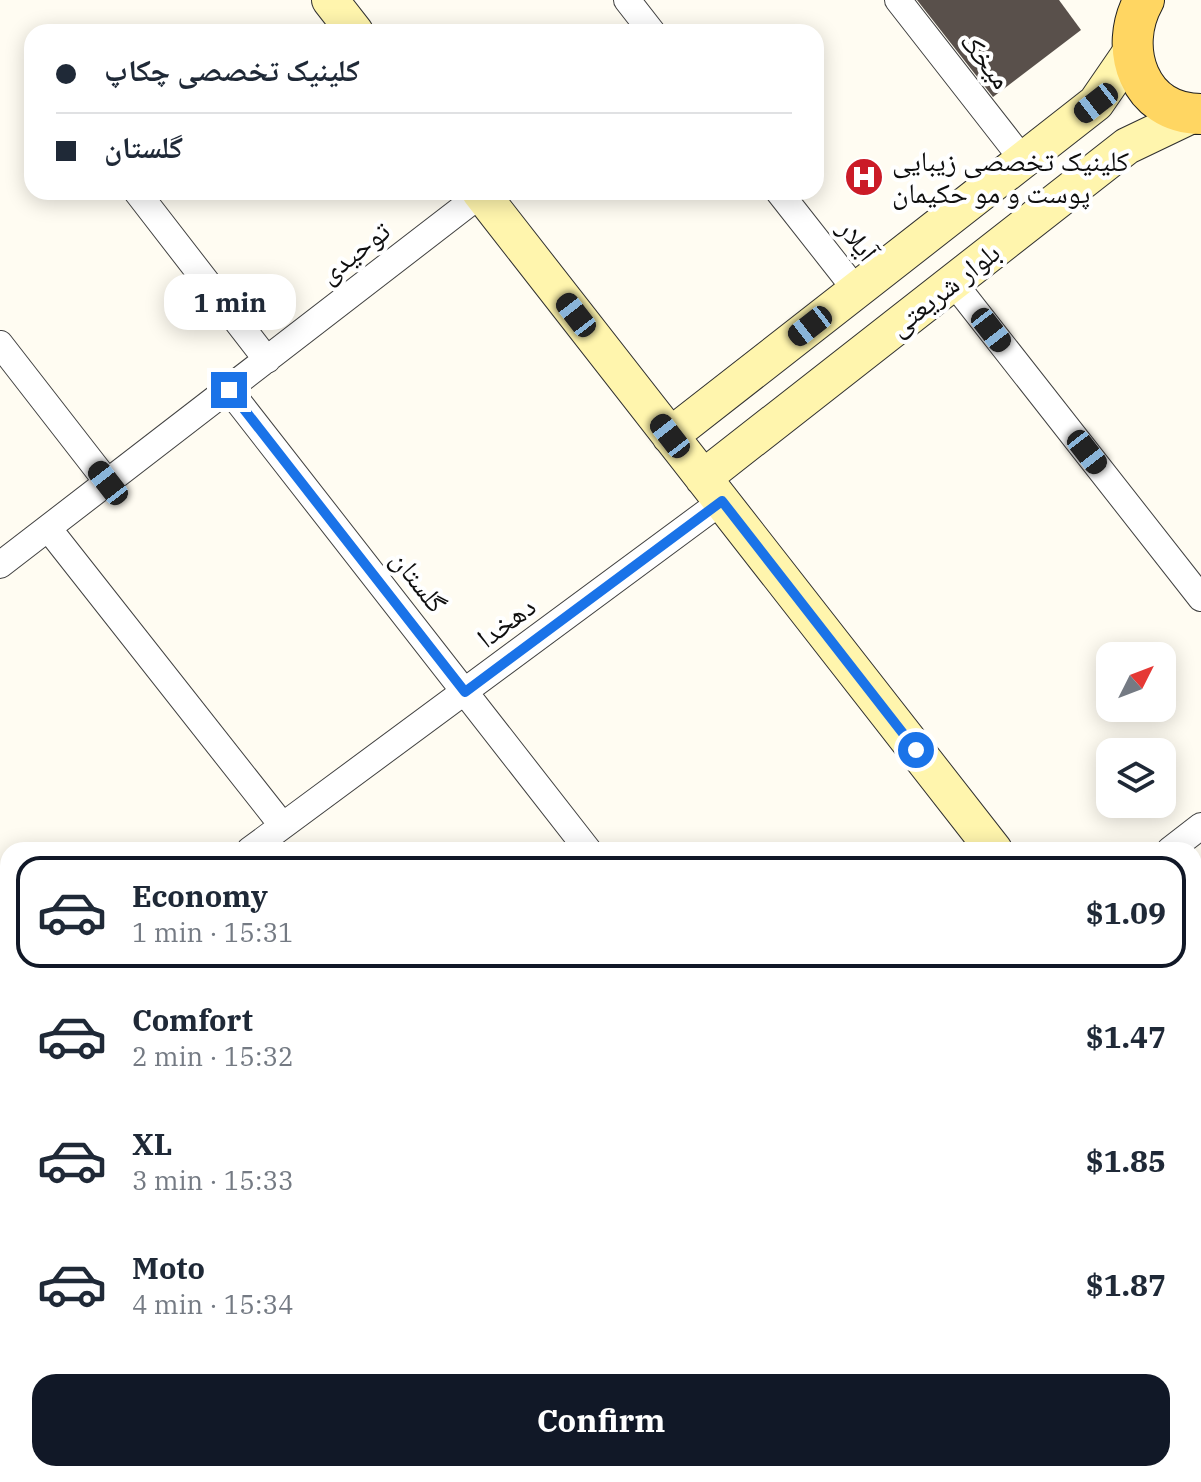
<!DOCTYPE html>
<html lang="en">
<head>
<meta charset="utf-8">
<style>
	body { margin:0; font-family:"IBM Plex Serif","Noto Naskh Arabic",serif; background:#f6f6f7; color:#1f2937; height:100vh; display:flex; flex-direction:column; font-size:30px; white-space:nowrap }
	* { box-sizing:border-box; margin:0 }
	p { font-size:26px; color:#747a83 }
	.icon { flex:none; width:44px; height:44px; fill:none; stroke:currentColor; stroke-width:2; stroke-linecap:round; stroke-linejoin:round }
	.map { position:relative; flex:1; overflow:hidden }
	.sheet { position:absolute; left:0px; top:842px; width:1202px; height:640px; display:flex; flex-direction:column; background:#fff; border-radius:24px 24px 0 0; box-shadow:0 4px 20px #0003 }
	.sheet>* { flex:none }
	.banner { position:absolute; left:24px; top:24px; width:800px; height:176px; border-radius:24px; box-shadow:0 4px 20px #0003; display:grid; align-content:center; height:176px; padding:0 32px; background:#fff }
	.needle { width:52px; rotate:48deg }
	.fabs { position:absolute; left:1096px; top:642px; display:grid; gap:16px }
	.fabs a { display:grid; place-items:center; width:80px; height:80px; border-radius:16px; background:#fff; box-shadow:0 4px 20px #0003; font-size:40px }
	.end { position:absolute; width:36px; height:36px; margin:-18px; border:10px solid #1a73e8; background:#fff; box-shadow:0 0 0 4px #fff }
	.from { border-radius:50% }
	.bubble { position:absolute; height:56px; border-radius:24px; background:#fff; box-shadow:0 4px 20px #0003; font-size:26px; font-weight:700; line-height:56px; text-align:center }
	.car { position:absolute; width:24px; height:48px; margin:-24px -12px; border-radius:10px; box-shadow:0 0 6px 2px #0007; background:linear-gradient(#222 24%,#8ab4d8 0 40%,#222 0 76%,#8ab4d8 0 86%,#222 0) }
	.banner b { display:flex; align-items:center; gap:28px; height:76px; font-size:30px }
	.banner b+b { border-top:2px solid #e0e1e3 }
	.banner i { width:20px; height:20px; background:#1f2937 }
	ul { padding:14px 0 0; list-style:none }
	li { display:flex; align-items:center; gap:24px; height:112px; margin:0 16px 12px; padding:0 16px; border:4px solid transparent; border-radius:24px }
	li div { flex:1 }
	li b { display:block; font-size:30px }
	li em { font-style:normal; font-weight:700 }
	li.current { border-color:#111827 }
	li>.icon { width:72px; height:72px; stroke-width:1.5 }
	.cta { display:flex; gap:16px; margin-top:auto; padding:16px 32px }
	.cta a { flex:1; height:92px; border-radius:24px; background:#111827; color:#fff; font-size:32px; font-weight:700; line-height:92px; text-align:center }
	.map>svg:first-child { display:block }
</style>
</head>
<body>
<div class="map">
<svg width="1201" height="1482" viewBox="0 0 1201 1482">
	<rect width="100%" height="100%" fill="#fffcf2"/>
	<path fill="#59504b" d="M917,0H1059L1081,30L993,97Z"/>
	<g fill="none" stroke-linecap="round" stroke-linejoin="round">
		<g stroke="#424242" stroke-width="28">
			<path id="street" d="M627,0L652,32
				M898,0L1023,160
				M137,192L267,360
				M779,192L856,290
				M953,282L1201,598
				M0,344L108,483
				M229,390L588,850
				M48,528L282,825
				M0,565L481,194
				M250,850L722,501
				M1170,850L1201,826
				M0,988L8,1003
				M0,1044L8,1038
				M265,1474L270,1482
				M354,1474L361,1482
				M696,1474L703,1482"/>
		</g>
		<g stroke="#313131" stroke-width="38">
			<path id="secondary" d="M330,0L355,32
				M480,192L994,850
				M670,436L1096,103L1131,52
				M703,478L1127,146L1194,114
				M1194,1106L1201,1114
				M1194,1370L1201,1364
				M1055,1482L1066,1474"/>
		</g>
		<g stroke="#202020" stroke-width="42">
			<path id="primary" d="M1144,0C1117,48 1139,114 1201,114"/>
		</g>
		<use href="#street" stroke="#fff" stroke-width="26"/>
		<use href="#secondary" stroke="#fff5ad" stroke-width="36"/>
		<use href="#primary" stroke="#ffd662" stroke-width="40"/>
	</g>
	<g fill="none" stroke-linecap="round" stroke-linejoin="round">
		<path stroke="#1a73e8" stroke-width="10" d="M229,390L465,692L722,501L916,750"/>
	</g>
	<defs>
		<g id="hospital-disc" transform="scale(2)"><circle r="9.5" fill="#cb1b27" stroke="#fff"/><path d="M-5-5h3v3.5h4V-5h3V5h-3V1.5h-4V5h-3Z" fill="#fff"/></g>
	</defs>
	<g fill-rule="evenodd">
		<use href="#hospital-disc" x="864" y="177"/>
	</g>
	<g text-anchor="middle" stroke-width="8" stroke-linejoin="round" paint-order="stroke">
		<g font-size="28" fill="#0f0f0f" stroke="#fff">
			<text transform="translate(986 60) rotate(52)" y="10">میخک</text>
			<text transform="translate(858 240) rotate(52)" y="10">آیلار</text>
			<text transform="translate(354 252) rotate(-38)" y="10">توحیدی</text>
			<text transform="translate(944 289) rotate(-38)" y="10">بلوار شریعتى</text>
			<text transform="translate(419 581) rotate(52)" y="10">گلستان</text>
			<text transform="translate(506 622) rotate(-37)" y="10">دهخدا</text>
		</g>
		<g font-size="28" fill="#0f0f0f" stroke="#fff" text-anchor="start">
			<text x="892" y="171">کلینیک تخصصی زیبایی<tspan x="892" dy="32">پوست و مو حکیمان</tspan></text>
		</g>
	</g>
</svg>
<div class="fabs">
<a><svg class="needle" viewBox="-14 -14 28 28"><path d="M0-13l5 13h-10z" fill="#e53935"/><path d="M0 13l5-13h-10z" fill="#747a83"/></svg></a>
<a><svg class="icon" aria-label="layers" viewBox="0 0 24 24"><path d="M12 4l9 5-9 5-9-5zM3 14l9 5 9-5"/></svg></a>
</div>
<i class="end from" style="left:916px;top:750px"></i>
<i class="end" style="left:229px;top:390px"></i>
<div class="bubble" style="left:164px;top:274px;width:132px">1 min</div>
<i class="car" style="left:1096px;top:103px;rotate:232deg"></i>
<i class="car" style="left:576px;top:315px;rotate:322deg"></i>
<i class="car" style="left:810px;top:326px;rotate:232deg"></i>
<i class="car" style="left:991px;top:330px;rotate:142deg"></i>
<i class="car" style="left:670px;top:436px;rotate:322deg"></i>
<i class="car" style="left:1087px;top:452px;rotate:142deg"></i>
<i class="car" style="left:108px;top:483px;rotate:322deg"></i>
<div class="banner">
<b><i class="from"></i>کلينيک تخصصی چکاپ</b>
<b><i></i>گلستان</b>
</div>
<section class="sheet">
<ul>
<li class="current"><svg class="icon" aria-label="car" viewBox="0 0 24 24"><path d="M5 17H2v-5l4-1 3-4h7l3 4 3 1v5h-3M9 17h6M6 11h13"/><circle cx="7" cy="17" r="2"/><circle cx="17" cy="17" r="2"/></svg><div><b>Economy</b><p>1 min · 15:31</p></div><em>$1.09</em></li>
<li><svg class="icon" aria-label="car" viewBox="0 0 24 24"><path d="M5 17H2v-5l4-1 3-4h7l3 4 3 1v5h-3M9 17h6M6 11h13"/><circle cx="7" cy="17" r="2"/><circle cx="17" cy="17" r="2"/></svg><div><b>Comfort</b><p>2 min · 15:32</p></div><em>$1.47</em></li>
<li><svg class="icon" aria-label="car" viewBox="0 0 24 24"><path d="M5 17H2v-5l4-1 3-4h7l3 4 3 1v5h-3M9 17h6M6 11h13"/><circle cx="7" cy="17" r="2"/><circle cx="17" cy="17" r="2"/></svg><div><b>XL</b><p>3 min · 15:33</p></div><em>$1.85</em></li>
<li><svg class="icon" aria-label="car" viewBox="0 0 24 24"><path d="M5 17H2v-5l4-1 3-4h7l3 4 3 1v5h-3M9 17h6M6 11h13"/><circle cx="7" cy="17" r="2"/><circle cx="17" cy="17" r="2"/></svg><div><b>Moto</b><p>4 min · 15:34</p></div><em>$1.87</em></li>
</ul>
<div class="cta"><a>Confirm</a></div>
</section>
</div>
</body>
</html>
